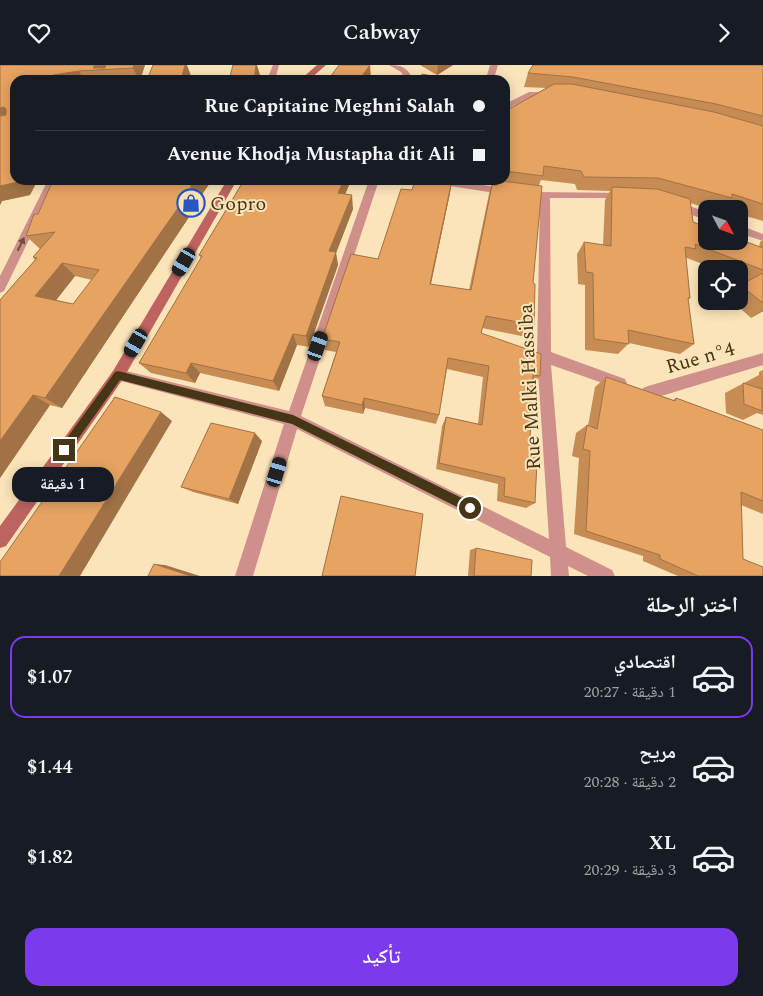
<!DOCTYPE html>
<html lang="ar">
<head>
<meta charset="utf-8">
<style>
	body { margin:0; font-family:Spectral,"Noto Naskh Arabic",serif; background:#242831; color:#f1f3f6; direction:rtl; height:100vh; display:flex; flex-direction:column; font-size:19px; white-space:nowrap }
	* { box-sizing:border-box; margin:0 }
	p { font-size:16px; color:#9ea1a6 }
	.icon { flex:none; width:28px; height:28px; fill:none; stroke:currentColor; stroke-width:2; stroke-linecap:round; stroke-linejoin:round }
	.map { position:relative; height:511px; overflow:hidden; direction:ltr }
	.side { display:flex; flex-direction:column; background:#171b24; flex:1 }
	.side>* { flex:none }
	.banner { position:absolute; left:10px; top:10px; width:500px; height:110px; border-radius:15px; box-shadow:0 2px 12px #0003; direction:rtl; display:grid; align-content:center; height:110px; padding:0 25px; background:#171b24 }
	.needle { width:32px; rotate:131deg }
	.controls { position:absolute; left:698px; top:135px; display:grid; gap:10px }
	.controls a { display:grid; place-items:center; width:50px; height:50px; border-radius:10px; background:#171b24; box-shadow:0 2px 12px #0003; font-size:25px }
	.end { position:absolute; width:22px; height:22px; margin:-11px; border:6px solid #453616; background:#fff; box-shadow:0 0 0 2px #fff }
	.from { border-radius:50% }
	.bubble { position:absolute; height:35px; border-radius:15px; background:#171b24; box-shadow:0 2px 12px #0003; font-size:16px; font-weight:600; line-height:35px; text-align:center; direction:rtl }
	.car { position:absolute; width:15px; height:30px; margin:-15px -8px; border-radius:6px; box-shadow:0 0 4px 1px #0007; background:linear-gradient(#222 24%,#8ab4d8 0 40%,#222 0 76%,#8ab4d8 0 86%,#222 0) }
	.banner b { display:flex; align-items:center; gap:18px; height:48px; font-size:19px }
	.banner b+b { border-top:1px solid #363941 }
	.banner i { width:12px; height:12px; background:#f1f3f6 }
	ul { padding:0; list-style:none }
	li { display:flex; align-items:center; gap:15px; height:82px; margin:0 10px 8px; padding:0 15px; border:2px solid transparent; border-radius:15px }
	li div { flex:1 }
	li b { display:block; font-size:19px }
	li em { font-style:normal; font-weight:600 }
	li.current { border-color:#7c3aed }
	li>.icon { width:45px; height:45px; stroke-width:1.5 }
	h2 { padding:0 25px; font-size:22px; line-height:60px }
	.primary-button { display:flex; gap:10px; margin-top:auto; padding:10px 25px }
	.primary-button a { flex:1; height:58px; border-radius:15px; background:#7c3aed; color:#fff; font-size:20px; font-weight:600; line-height:58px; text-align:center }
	header { display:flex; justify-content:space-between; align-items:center; height:65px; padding:0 25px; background:#171b24; font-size:22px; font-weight:600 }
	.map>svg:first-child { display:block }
</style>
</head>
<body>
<header><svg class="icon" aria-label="forward" viewBox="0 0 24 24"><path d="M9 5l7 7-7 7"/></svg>Cabway<svg class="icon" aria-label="heart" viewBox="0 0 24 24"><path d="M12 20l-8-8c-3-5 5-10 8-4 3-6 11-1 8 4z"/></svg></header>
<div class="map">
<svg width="763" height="511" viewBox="0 0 763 511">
	<rect width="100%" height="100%" fill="#fbe4b9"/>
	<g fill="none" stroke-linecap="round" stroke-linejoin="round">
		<path fill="#cf908b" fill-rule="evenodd" d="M273,0H279L275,15H267Z"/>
		<path fill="#cf908b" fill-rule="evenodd" d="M389,0C403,0 407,3 414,15H406L401,7Z
			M490,0H498L495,10L496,15H488L487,10Z
			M529,27H552L556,29L552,31H533L505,45V39Z
			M369,115H379L301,351L549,474L537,291L540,133L533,132L532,130L537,127L629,128L630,130L625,133H550L551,287L625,314L627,318L625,322L620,324L551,300L566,482L612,505L615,511H588L568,501L569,511H551L550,492L297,364L253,511H235L284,359L113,314L111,310L113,306L118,304L289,346Z
			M426,115H452L508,124L513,127L508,130L431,118Z
			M676,136L706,147V155L672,143L671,140Z
			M739,160L763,169V176L739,168Z
			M763,288V300L648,335L643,333L641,328L643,323L648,321Z"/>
		<path fill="#cf908b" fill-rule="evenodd" d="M48,115H58L4,226L0,228V211Z"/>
		<path fill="#be635f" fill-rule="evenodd" d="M317,0H326L309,15H300Z
			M227,115H237L123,314L6,481L0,483V461L113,306Z"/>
	</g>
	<path fill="#c68c54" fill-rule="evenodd" d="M0,0H145L140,15H15L30,130L2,136L0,140Z
		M420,0H453L437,10Z
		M763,0V156L739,149V144H710L690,138L693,157L759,182L760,177L763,175V246L751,253L732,236H739V221L747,216L739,213V204H715L687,193L686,194L690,233L688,235L694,279L680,289L629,278L618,289L585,285V220L578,219L577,189L584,177L603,180L605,135L610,126L577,125L575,119L541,115L539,120L533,218L534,260L526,272L482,263L481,268L540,311L533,320L530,374L535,438L526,443L497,436L498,419L436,404L442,361L446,352L478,359L483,312L447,304L439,350L436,359L365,343L363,349L325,341L322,331L336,287L325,285L322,274L378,194L412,125L450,128L431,219L469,225L489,129L492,118H491V117L481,115H505V43H511L546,23L524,22L528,8Z
		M53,115H212L198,135L199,137L62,343L50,340L0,413V235L35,195L33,192L40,184L26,171L38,149ZM75,211L92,215L73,239L56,235Z
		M244,115H351L345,129L353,144L336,188L338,200L309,282L297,280L279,326L200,308L195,318L151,308L139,298L201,193L199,190Z
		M763,305V350L757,348L743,355L726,348L725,328L759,310V307Z
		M606,312L673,335L676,333L763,365V449L741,440L743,494L763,511H678L643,496V491L574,469L579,393L572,391L576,368L587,360L588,361L595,322Z
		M262,376L238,439L193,427L181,422Z
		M476,483L531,511H468L470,485Z"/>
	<path fill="#a17245" d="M95,0H108L106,5L93,3Z
		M134,0H145L140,15H139L133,3Z
		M185,0H187L191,11L190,15H181Z
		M256,0H257L260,10L259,15H254Z
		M370,0L371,14L370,15H359Z
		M438,0H453L437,10Z
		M79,6L84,15H52L53,10Z
		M4,42L15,55L0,58V43Z
		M19,115H38L30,130L2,136L0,140V121Z
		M195,115H212L198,135L199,137L62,343L45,333Z
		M344,115H351L340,142L338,128Z
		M452,115L450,128L428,232L430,219Z
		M352,130L353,144L336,188L338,200L309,282L306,271L329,186Z
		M62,198L75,211L50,243L35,231Z
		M763,245V246L751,253Z
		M293,269L297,280L279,326L273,316Z
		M191,298L200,308L195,318L186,308Z
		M33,330L50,340L0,413V376Z
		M364,333L365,343L363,349L362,340Z
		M161,347L172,356L80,511H59Z
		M255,368L262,376L238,439L229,434Z
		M154,499L165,500L200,511H191Z"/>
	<path fill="#e6a362" stroke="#a17245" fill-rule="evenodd" d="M0,0H95L93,3H105L106,0H134L133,3L79,6L53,10L52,15H15V115H19L18,117L0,121V51L6,50V44L4,42L0,43Z
		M153,0H185L181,15H147Z
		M233,0H256L254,15H229Z
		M339,0H370L359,15H328Z
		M533,0H763V51L716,39L573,12L528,8Z
		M422,9L453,15H420Z
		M554,19H572L714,47L763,61V139L732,129V133L658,113L584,112L581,106L544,101L543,111L505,106V43H511Z
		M53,115H195L190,122L192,123L45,333L33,330L0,376V235L37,193L33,192L55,167L26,171L34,149H38ZM62,198L99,205L73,239L35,231Z
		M244,115H344L338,128L352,130L329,186L336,187L306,271L293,269L273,316L191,298L186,308L139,298L202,191L199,190Z
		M415,115H452L430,219L471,225L492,120H497L493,117V115L542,121L533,218L535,219L534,260L486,251L481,268L541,289L540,311L533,310L530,374L538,376L535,438L504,431L505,413L439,398L446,352L482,360L489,301L448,293L439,350L364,333L362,340L322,331L340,277L322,274L351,189L378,194L401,124L412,125Z
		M612,122L657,124L690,134L693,157L706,162V176H739V174L763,183V205L695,179L696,184L685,182L690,233H688L694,279L628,265L629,279L594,274L593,208L586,207L584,177L611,181Z
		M763,208V238L740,220Z
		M606,312L675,336L676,333L763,365V436L741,427L743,494L763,502V511H698L660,494V490L586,466L590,386L583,384L587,360L597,364Z
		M743,318L762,324V346L744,339Z
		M115,332L161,347L59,511H0V497Z
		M211,358L255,368L229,434L181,422Z
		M341,431L423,449L415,511H322Z
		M476,483L532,495L531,511H474Z
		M154,499L191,511H148Z"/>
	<defs><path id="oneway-solid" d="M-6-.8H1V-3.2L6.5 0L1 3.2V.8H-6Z" transform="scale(1.25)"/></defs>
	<use fill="#6e5139" href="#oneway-solid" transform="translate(21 179) rotate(-64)"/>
	<path fill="#453616" d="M118,306L293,350L474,439L476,443L474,447L470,448L467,447L292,359L120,315L68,388H61V381L115,307Z"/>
	<defs>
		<g id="shop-ring" transform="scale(1.4375)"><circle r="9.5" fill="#fbe4b9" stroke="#2756c4" stroke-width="1.5"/><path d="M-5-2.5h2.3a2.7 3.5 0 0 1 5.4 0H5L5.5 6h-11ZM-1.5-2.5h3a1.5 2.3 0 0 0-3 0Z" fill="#2756c4"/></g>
	</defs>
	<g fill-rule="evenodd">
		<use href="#shop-ring" x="191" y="138"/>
	</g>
	<g text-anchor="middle" stroke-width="4" stroke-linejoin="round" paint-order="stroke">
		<g font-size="20" fill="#453616" stroke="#fbe4b9" text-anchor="start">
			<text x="210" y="145">Gopro</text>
		</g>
		<g font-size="20" fill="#453616" stroke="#fbe4b9">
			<text transform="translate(700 292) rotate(-16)" y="7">Rue n°4</text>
			<text transform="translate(529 322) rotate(-93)" y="7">Rue Malki Hassiba</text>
		</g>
	</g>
</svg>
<div class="controls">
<a><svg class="needle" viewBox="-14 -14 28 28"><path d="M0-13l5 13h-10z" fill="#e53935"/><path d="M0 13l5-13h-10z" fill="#9ea1a6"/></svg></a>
<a><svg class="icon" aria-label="locate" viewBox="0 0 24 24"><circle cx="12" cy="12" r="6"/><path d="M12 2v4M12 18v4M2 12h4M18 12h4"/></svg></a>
</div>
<i class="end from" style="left:470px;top:443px"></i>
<i class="end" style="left:64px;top:385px"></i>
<div class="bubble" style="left:12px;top:402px;width:102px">1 دقيقة</div>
<i class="car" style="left:184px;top:197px;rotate:210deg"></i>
<i class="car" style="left:136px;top:278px;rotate:210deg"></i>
<i class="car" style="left:318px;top:281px;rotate:19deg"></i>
<i class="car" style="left:277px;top:407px;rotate:17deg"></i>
<div class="banner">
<b><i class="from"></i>Rue Capitaine Meghni Salah</b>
<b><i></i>Avenue Khodja Mustapha dit Ali</b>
</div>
</div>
<section class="side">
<h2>اختر الرحلة</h2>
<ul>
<li class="current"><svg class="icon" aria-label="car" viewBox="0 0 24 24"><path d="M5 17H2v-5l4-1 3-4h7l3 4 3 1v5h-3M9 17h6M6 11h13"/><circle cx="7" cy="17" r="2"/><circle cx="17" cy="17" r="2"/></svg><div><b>اقتصادي</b><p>1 دقيقة · 20:27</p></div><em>$1.07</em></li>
<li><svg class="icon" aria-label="car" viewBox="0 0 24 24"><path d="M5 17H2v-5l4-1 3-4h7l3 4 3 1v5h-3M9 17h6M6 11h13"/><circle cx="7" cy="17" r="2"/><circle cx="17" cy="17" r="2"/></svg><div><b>مريح</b><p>2 دقيقة · 20:28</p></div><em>$1.44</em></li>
<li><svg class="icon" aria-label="car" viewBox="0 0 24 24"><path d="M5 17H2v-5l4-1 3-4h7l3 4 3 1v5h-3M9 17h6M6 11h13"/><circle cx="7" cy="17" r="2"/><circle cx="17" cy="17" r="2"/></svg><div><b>XL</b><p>3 دقيقة · 20:29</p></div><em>$1.82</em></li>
</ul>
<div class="primary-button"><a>تأكيد</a></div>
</section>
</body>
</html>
